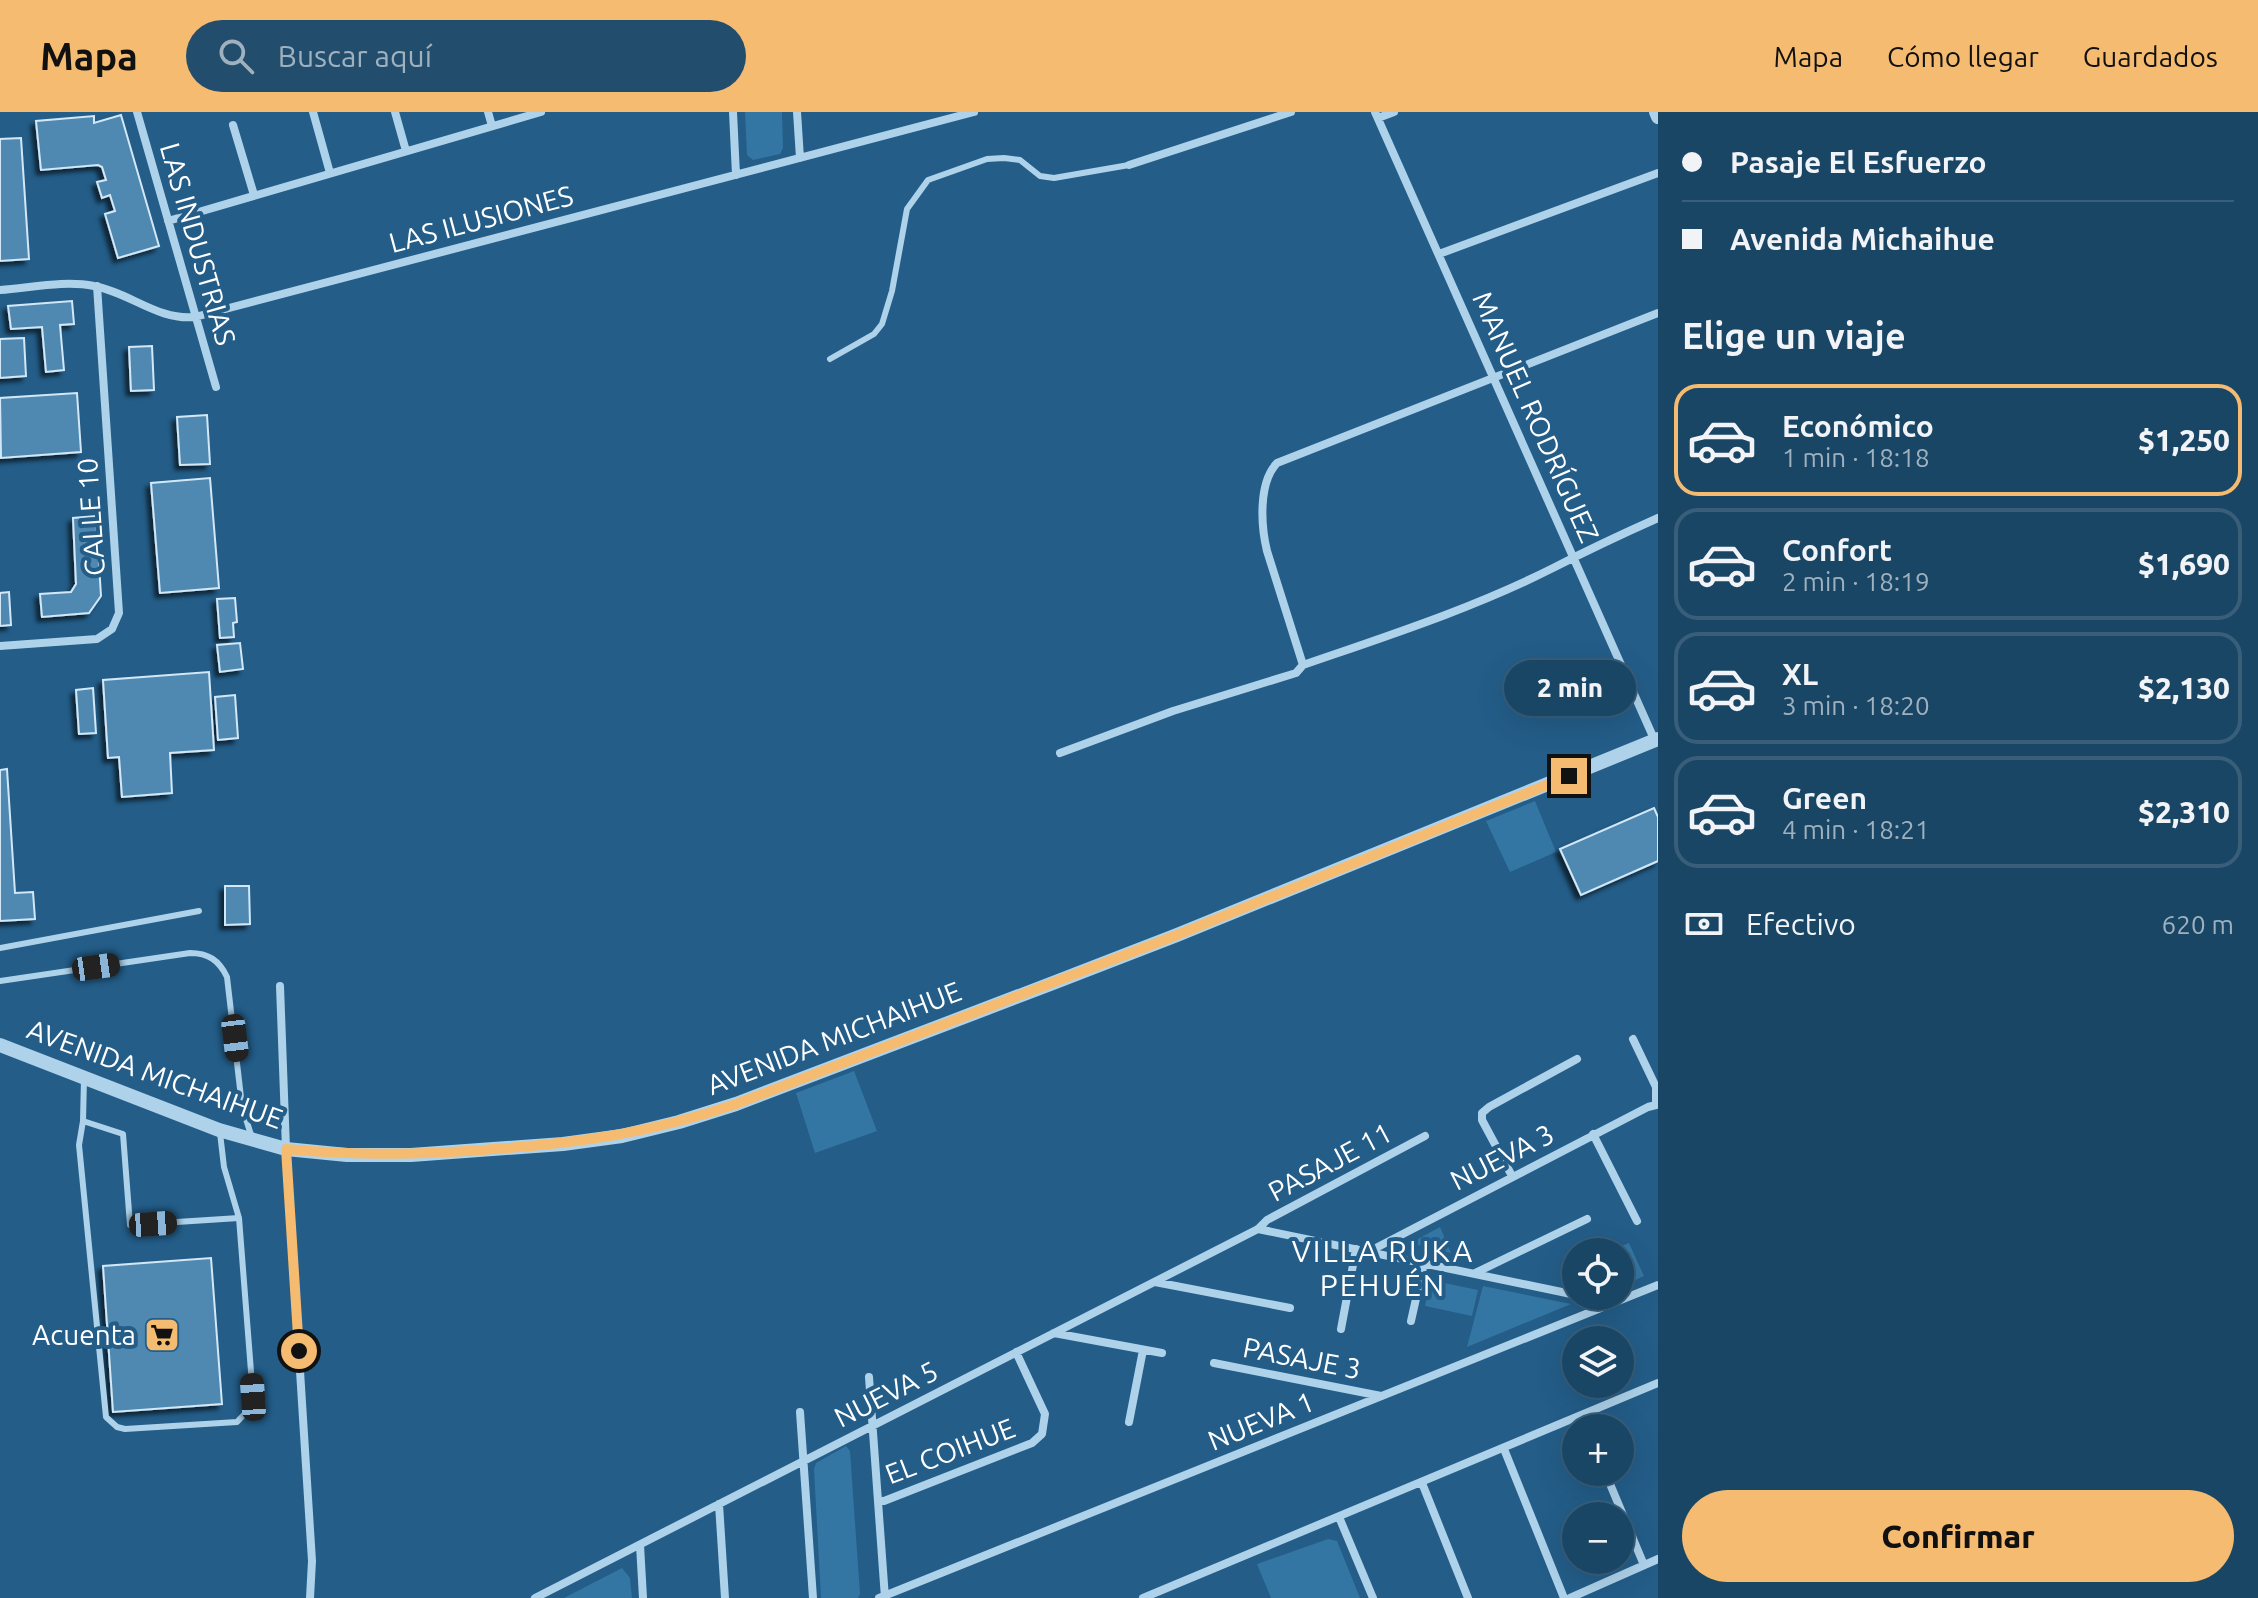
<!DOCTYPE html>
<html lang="es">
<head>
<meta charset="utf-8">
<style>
	body { margin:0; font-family:Ubuntu,sans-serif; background:#234d6c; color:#f1f3f6; height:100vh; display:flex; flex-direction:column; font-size:30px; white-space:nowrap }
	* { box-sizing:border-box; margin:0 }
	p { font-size:26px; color:#9fb1bf }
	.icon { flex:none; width:44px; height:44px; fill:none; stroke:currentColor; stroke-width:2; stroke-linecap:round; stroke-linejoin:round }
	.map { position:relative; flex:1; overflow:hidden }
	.side { display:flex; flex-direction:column; background:#1a4666; width:600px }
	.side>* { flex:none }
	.top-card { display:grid; align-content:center; height:176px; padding:0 24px; background:#1a4666 }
	.controls { position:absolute; left:1562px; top:1126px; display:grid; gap:16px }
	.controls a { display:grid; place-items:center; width:72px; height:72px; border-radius:50%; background:#1a4666; box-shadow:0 8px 32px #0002,0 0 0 2px #385e7a; font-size:40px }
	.end { position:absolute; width:36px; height:36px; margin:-18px; border:10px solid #f5bc71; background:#111; box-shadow:0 0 0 4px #111 }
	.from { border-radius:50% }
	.bubble { position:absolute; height:56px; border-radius:28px; background:#1a4666; box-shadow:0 8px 32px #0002,0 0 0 2px #385e7a; font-size:26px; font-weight:800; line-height:56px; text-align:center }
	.car { position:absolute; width:24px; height:48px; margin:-24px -12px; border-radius:10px; box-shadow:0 0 6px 2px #0007; background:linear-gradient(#222 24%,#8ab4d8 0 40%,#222 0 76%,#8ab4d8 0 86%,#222 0) }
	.top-card b { display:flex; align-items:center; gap:28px; height:76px; font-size:30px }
	.top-card b+b { border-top:2px solid #385e7a }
	.top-card i { width:20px; height:20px; background:#f1f3f6 }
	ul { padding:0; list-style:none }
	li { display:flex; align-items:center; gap:24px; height:112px; margin:0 16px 12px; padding:0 8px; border:4px solid #385e7a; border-radius:24px }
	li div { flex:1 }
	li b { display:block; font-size:30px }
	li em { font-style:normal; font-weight:800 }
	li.active { border-color:#f5bc71 }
	li>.icon { width:72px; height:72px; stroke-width:1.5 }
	h2 { padding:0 24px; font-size:36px; line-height:96px }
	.pay { display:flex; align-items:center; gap:20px; height:88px; padding:0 24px; font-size:30px }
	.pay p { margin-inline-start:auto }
	.action { display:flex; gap:16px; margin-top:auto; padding:16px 24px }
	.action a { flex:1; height:92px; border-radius:48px; background:#f5bc71; color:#111; font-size:32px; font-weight:800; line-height:92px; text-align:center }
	header { display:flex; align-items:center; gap:48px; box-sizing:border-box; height:112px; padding:0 40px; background:#f5bc71; color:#111 }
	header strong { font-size:38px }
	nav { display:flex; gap:44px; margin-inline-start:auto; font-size:28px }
	.search { width:560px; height:72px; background:#234d6c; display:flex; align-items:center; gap:20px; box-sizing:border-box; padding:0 28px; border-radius:44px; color:#9fb1bf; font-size:30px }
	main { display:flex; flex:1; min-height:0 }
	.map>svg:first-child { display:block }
</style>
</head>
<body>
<header>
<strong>Mapa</strong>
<div class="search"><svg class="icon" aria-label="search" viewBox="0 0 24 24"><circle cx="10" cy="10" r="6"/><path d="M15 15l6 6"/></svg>Buscar aquí</div>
<nav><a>Mapa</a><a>Cómo llegar</a><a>Guardados</a></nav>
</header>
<main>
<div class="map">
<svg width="1658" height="1486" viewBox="0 0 1658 1486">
	<defs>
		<filter id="shadow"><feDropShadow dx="-4.5" dy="4.5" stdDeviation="2" flood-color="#0009"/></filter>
	</defs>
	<rect width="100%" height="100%" fill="#235d88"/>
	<path fill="#3476a3" d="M745,0H782L783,36L780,42L753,48L747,43Z
		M1535,689L1556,740L1510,760L1486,709Z
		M854,959L877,1019L815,1041L796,981Z
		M1440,1115L1451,1141L1418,1133V1127Z
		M1629,1131L1644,1164L1620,1175V1140H1607Z
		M1430,1168L1478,1178L1472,1204L1425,1194Z
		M1483,1174L1571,1192L1467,1235Z
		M846,1334L850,1339L860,1482L858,1486H821L814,1357L816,1351Z
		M1328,1427L1337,1429L1360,1486H1271L1257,1452Z
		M622,1456L630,1466L632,1486H564Z"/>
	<path fill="#5089b2" stroke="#d3e8f7" stroke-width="2" filter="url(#shadow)" d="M121,3L159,134L118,146L105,102L115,99L110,83L102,86L97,70L106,68L102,55L98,53L41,58L36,9L94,4V11Z
		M21,26L29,147L0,149V27Z
		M72,189L74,212L60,213L64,258L46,260L42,215L11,217L8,194Z
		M24,226L26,264L0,266V227Z
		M152,234L154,278L131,279L129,235Z
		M77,281L81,340L1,346L0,286Z
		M207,303L210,352L180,353L177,305Z
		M210,366L219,476L160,481L151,371Z
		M96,404L101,484L89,501L42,505L40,482L71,480L76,472L73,406Z
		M9,480L11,513L0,514V481Z
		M235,486L237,510L233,511L234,525L220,526L217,487Z
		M240,531L243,557L220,560L217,533Z
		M209,560L214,638L170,641L172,681L122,685L119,645L108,646L103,568Z
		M93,576L96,621L79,622L76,578Z
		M235,583L238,626L218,628L215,585Z
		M7,657L15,781L33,780L35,807L0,809V658Z
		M1654,696L1658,705V749L1581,783L1560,737Z
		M225,774H249L250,812L225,813Z
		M211,1146L222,1292L113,1300L103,1154Z"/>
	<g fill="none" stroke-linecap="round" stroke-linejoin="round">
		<path stroke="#aed2ea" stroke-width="6" d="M830,247L874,222L882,212L892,179L907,97L928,68L987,47L1004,46L1020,48L1040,64L1054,66L1129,53
			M0,836L199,799
			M0,869L190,841C208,841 219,848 227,865L242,994L251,1023
			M84,966L83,1009L123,1022L130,1113L239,1106L224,1055L220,1021
			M83,1009L79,1033L106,1305L117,1315L125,1317L237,1310L251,1295L253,1285L239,1106"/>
		<path stroke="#aed2ea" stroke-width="8" d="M137,0L216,275
			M313,0L330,61
			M395,0L406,39
			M488,0L492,14
			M733,0L736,63
			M797,0L800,46
			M1375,0L1655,629
			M1378,6L1394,0
			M233,13L254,83
			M1129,53L1291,0
			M168,109L541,0
			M1439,142L1658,61
			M0,178C30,176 64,168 94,174C129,180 158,209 195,205L974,0
			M0,534L97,527L112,517L119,501L97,174
			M1303,553L1267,439C1261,414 1258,371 1277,351L1658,201
			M1060,641L1173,599L1296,561L1303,553C1387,524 1474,496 1553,456C1588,438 1622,422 1658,406
			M280,874L286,1037L312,1449L310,1486
			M1633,927L1656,975V993
			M1593,1022L1637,1109
			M1512,1064L1482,1008V1001L1489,995L1577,947
			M1258,1117L1576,1183
			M1370,1139L1648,995L1656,993
			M1475,1161L1587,1107
			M1155,1170L1290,1196
			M1580,1184L1613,1191
			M1411,1209L1424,1151
			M1341,1217L1356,1137
			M1054,1221L1162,1241
			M1214,1251L1381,1284
			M869,1265L885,1486
			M800,1300L813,1486
			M1582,1305L1587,1316
			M1129,1310L1143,1238
			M1504,1337L1564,1486
			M1605,1360L1644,1453
			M1422,1371L1468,1486
			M878,1389H884L1032,1331L1042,1322L1045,1302L1016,1240
			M719,1392L725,1486
			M1339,1405L1373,1486
			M640,1433L643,1486
			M535,1486L1258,1117L1267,1108L1425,1024
			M879,1486L1658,1173
			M1143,1486L1658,1271
			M1570,1486L1658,1447"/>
		<path stroke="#aed2ea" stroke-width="14" d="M1656,0L1658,5
			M0,933L219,1018L286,1037L347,1043H411L563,1032L622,1024L679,1010L736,992L1053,871L1177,823L1658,627"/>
	</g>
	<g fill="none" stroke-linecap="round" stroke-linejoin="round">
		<path stroke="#f5bc71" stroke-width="10" d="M299,1239L286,1037C356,1044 424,1043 495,1037C580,1031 654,1020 736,992L1177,823L1569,664"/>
	</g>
	<defs>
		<g id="supermarket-square" transform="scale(1.8)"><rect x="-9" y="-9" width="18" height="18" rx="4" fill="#f5bc71" stroke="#235d88"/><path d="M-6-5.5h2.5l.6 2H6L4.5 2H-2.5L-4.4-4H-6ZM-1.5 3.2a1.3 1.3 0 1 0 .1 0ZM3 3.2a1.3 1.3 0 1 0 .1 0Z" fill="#111"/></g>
	</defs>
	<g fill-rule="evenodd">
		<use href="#supermarket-square" x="162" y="1223"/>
	</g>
	<g text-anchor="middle" stroke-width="8" stroke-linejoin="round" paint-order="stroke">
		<g font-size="28" fill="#fff" stroke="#235d88">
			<text transform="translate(481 107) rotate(-15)" y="10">LAS ILUSIONES</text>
			<text transform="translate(198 132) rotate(74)" y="10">LAS INDUSTRIAS</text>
			<text transform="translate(1536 305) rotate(66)" y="10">MANUEL RODRÍGUEZ</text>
			<text transform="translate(91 405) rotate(-94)" y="10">CALLE 10</text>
			<text transform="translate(834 926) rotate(-21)" y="10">AVENIDA MICHAIHUE</text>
			<text transform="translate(155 962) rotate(20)" y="10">AVENIDA MICHAIHUE</text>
			<text transform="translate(1502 1045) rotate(-27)" y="10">NUEVA 3</text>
			<text transform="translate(1330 1050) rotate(-28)" y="10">PASAJE 11</text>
			<text transform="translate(1302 1246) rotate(11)" y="10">PASAJE 3</text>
			<text transform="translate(886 1282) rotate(-27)" y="10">NUEVA 5</text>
			<text transform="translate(1261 1309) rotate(-22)" y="10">NUEVA 1</text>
			<text transform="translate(950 1339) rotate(-21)" y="10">EL COIHUE</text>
		</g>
		<g font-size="28" fill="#fff" stroke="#235d88" text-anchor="end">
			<text x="136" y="1233">Acuenta</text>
		</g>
		<g font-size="30" letter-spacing="2" fill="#fff" stroke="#235d88">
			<text x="1383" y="1150">VILLA RUKA<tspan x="1383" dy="34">PEHUÉN</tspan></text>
		</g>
	</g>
</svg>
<div class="controls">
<a><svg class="icon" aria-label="locate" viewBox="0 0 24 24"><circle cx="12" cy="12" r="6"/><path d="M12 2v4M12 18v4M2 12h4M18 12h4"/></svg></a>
<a><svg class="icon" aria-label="layers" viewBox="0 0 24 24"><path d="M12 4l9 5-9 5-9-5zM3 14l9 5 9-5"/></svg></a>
<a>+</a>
<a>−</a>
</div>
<i class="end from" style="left:299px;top:1239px"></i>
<i class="end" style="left:1569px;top:664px"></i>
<div class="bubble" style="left:1504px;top:548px;width:132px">2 min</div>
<i class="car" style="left:96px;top:855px;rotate:82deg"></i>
<i class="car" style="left:235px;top:926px;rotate:173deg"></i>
<i class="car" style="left:153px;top:1112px;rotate:86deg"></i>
<i class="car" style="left:253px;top:1285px;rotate:356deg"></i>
</div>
<section class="side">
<div class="top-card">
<b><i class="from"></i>Pasaje El Esfuerzo</b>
<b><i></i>Avenida Michaihue</b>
</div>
<h2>Elige un viaje</h2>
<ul>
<li class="active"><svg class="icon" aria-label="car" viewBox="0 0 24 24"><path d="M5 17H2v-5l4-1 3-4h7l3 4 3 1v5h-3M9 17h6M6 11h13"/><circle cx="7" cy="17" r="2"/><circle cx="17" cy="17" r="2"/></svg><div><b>Económico</b><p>1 min · 18:18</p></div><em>$1,250</em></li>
<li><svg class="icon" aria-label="car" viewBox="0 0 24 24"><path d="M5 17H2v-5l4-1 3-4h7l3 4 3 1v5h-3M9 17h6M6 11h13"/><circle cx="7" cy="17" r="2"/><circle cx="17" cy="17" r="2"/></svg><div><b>Confort</b><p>2 min · 18:19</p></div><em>$1,690</em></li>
<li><svg class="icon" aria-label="car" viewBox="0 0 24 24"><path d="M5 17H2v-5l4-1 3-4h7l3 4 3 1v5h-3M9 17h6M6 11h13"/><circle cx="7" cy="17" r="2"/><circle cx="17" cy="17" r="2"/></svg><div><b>XL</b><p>3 min · 18:20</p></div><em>$2,130</em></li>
<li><svg class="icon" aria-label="car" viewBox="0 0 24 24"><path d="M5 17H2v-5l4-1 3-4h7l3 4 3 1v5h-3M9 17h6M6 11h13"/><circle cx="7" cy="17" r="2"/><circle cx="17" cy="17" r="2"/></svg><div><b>Green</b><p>4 min · 18:21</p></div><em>$2,310</em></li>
</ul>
<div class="pay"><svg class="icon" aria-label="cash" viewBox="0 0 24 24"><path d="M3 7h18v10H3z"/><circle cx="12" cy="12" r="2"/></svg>Efectivo<p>620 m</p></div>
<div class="action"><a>Confirmar</a></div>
</section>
</main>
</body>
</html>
